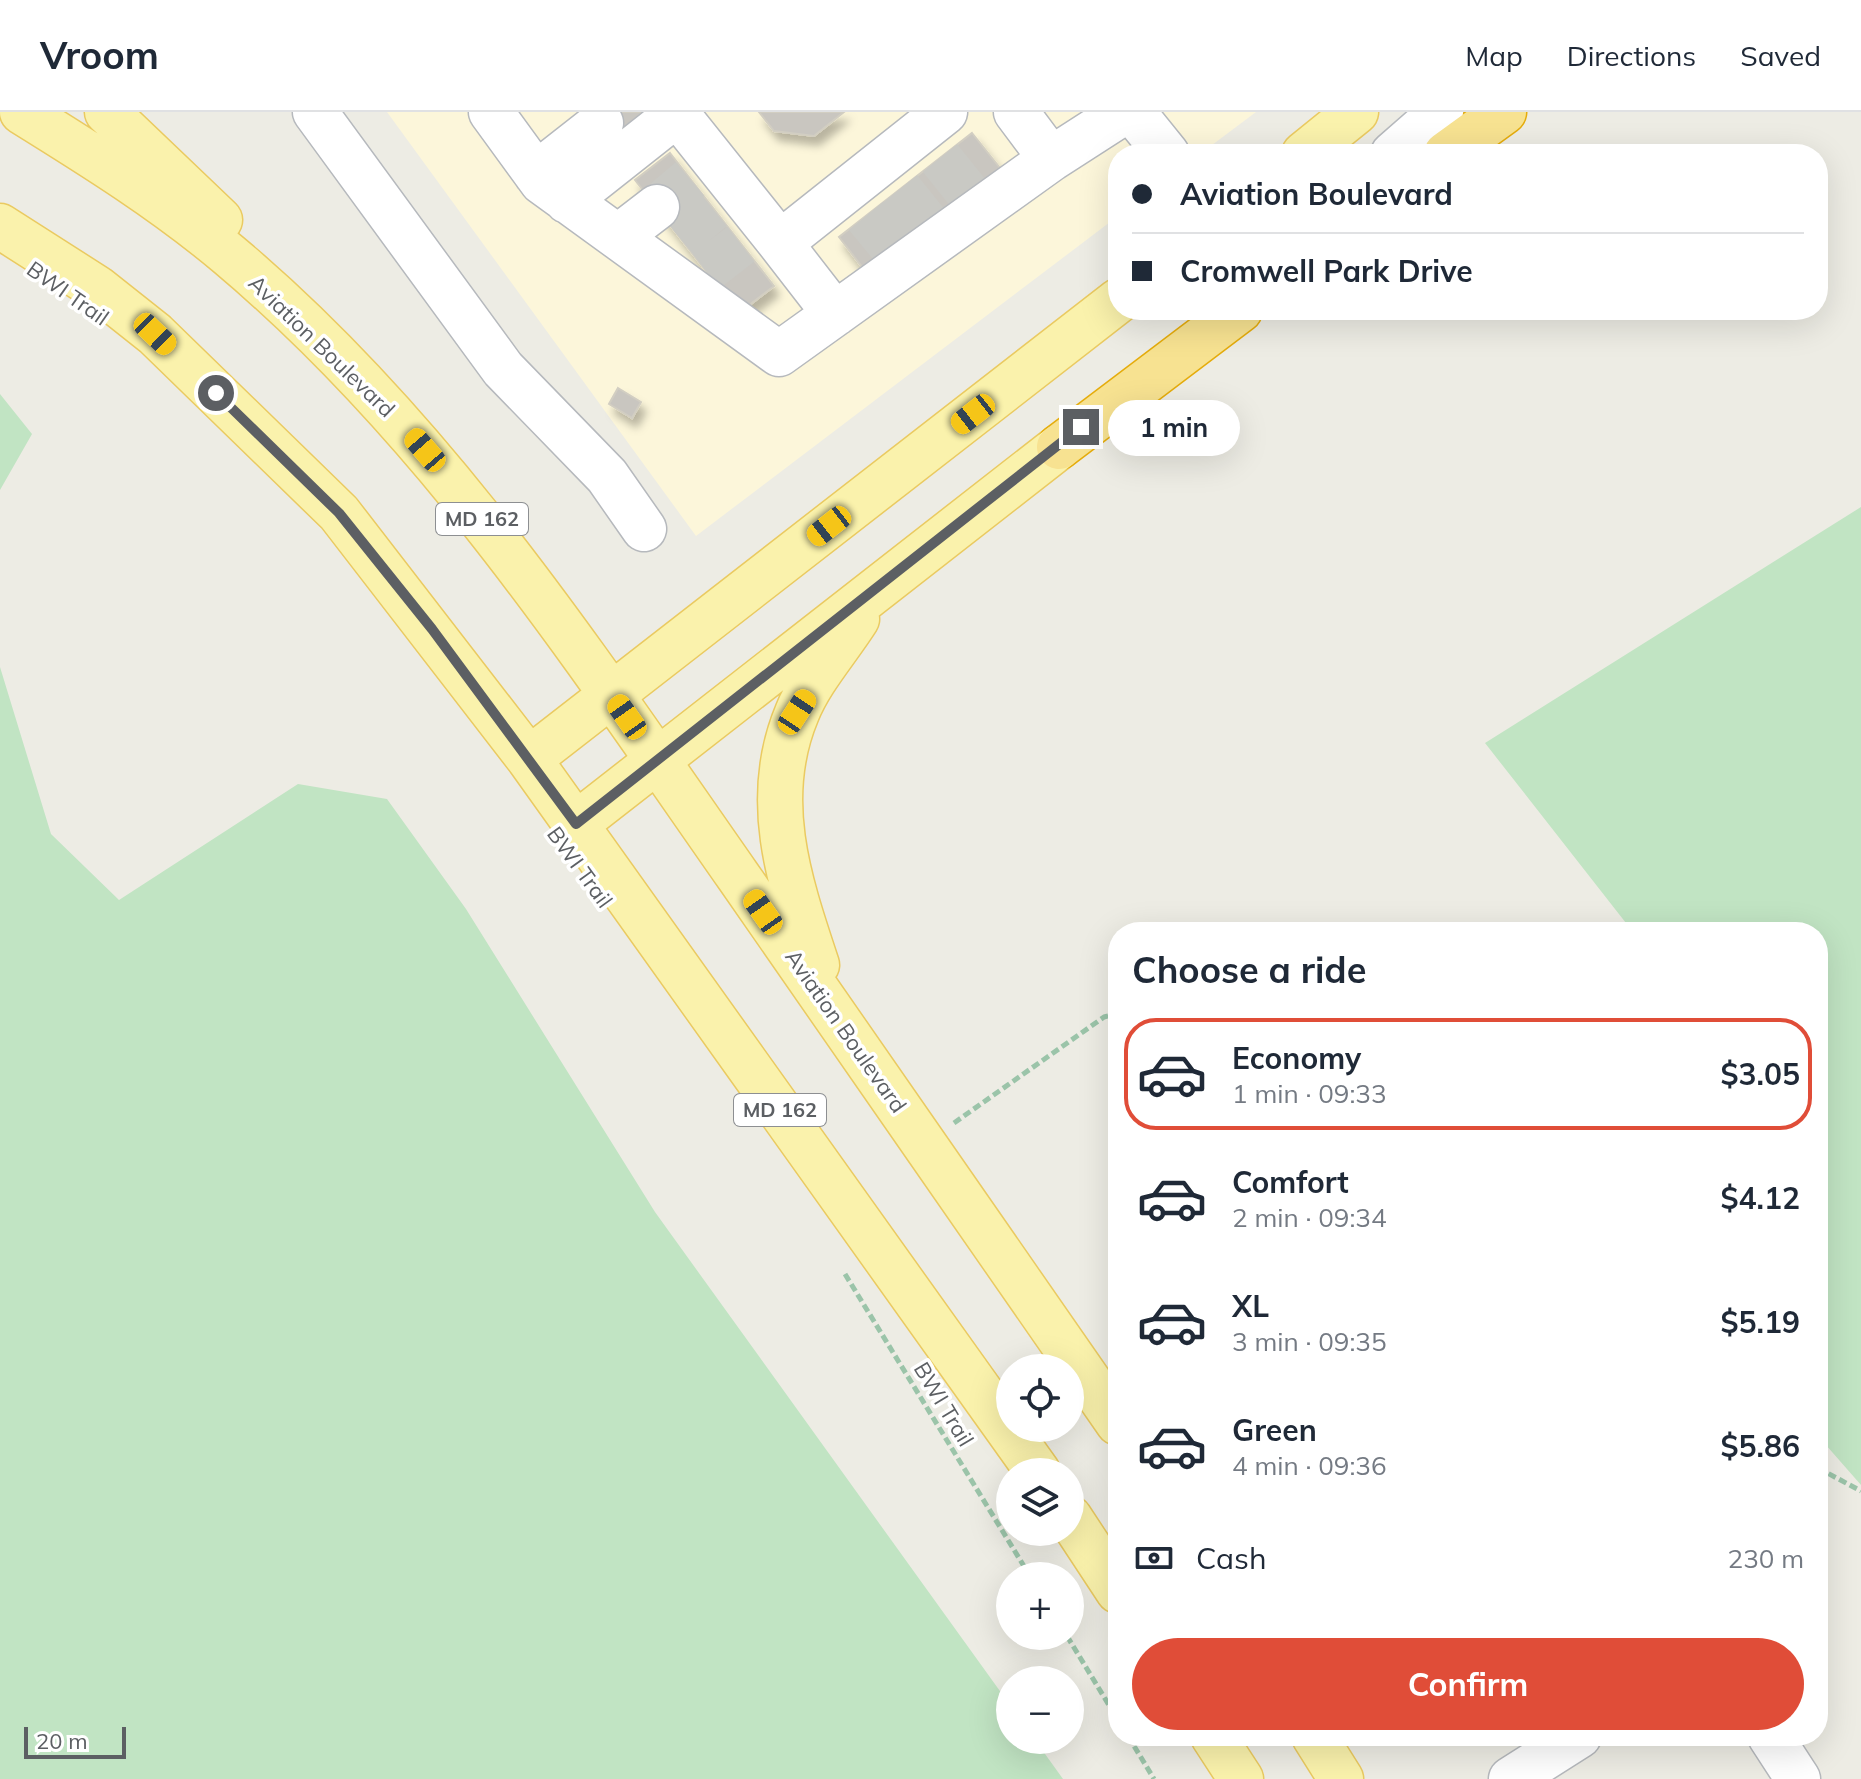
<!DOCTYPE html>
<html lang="en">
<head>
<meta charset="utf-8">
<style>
	body { margin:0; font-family:Mulish,sans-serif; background:#f6f6f7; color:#1f2937; height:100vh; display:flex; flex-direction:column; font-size:30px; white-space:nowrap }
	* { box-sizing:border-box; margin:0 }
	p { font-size:26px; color:#747a83 }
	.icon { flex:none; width:44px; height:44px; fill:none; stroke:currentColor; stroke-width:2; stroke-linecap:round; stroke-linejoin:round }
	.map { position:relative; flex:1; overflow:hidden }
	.panel { position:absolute; left:1108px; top:810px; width:720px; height:824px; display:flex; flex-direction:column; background:#fff; border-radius:32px; box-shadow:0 8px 32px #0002 }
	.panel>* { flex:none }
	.top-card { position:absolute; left:1108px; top:32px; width:720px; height:176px; border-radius:32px; box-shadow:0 8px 32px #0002; display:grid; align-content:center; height:176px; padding:0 24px; background:#fff }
	.controls { position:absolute; left:996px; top:1242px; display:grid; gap:16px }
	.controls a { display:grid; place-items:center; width:88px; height:88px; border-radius:50%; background:#fff; box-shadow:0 8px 32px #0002; font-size:40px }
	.scale { position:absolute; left:24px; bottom:20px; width:102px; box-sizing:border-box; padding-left:8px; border:4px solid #5c5f63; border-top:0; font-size:22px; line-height:28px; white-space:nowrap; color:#5c5f63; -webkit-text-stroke:6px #fff; paint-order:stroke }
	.end { position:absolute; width:36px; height:36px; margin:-18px; border:10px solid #5c5f63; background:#fff; box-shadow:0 0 0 4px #fff }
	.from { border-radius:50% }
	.bubble { position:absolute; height:56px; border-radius:28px; background:#fff; box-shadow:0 8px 32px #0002; font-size:26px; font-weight:700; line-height:56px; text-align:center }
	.car { position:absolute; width:24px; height:48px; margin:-24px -12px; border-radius:10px; box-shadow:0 0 6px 2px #0007; background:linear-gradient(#f5c518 24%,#345 0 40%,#f5c518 0 76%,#345 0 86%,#f5c518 0) }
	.top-card b { display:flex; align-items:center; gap:28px; height:76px; font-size:30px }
	.top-card b+b { border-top:2px solid #e0e1e3 }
	.top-card i { width:20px; height:20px; background:#1f2937 }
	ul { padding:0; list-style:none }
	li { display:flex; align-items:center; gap:24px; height:112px; margin:0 16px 12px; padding:0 8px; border:4px solid transparent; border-radius:32px }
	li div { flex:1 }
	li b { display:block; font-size:30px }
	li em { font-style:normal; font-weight:700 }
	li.selected { border-color:#e04d38 }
	li>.icon { width:72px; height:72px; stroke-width:1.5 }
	h2 { padding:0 24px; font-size:36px; line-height:96px }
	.pay { display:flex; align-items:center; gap:20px; height:88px; padding:0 24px; font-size:30px }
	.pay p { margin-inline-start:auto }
	.primary-button { display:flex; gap:16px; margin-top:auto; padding:16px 24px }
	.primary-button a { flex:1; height:92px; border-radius:48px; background:#e04d38; color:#fff; font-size:32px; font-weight:700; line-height:92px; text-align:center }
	header { display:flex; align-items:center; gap:48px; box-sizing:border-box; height:112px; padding:0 40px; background:#fff; border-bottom:2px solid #e0e1e3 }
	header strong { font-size:38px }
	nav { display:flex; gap:44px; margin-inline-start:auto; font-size:28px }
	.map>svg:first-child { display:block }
</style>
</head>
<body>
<header>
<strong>Vroom</strong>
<nav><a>Map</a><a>Directions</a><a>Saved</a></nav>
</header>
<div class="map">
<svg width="1861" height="1667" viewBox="0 0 1861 1667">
	<defs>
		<filter id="shadow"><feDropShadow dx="5" dy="9" stdDeviation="4" flood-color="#0004"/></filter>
	</defs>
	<rect width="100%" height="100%" fill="#edece4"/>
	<path fill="#fcf6da" d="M387,0H1256L1200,42H1118V104L696,424Z"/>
	<path fill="#c1e4c3" d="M0,282L32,322L0,378Z
		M1861,395V1373L1818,1324V820H1633L1485,631Z
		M0,555L51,722L119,788L298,672L387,687L466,797L655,1100L1010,1593V1628H1035L1063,1667H0Z"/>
	<path fill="#c9c6c0" stroke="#d2cec2" stroke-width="2" filter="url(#shadow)" d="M595,0H643L612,25Z
		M759,0H844L814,24L774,19Z
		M972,21L1000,56L866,160L839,125Z
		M670,41L774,174L739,201L635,68Z
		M618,276L641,290L632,306L609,292Z"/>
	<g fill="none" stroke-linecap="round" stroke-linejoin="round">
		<path stroke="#c9c9c4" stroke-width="44" stroke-dasharray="44 22" stroke-linecap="butt" d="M940,46L968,81
			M900,77L928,112
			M657,95L690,67
			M866,104L894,138
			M679,125L713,97
			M706,159L741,132"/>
		<g stroke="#b6b9bd" stroke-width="47">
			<path id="minor" d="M315,0L503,257L607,364L644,417
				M491,0L542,70L779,242L1051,47L1124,0
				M1016,0L1051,47
				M1133,0L1167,42
				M1393,42L1441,0
				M536,62L601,11
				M567,89L677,2L780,131L945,0
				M618,125L657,95
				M780,131L835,202
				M1770,1624L1798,1667
				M1511,1667L1579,1624"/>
		</g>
		<g stroke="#eaca61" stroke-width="47">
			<path id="major" d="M22,0C93,44 165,89 229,143C436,317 584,544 738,764C865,946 991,1129 1118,1311
				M107,0L220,108
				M1304,42L1356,0
				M0,114L97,176L155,222L339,401L529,647L1038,1360
				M529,647L1118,189
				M576,712L1059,335
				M817,853C789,769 761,687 797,601C810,568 838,537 857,507
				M1070,1406L1118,1479
				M1213,1624L1241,1667
				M1314,1624L1341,1667"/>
		</g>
		<g stroke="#e5ac0c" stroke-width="47">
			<path id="highway" d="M1446,42L1504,0
				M1059,335L1240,198"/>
		</g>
		<path stroke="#9bc4a9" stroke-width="5" stroke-dasharray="8 4" stroke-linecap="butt" d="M954,1011L1104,905L1118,901
			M845,1162L1030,1464
			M1818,1356L1861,1379
			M1067,1524L1118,1608
			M1128,1624L1154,1667"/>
		<use href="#minor" stroke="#fff" stroke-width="44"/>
		<use href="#major" stroke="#faf2ac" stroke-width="44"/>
		<use href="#highway" stroke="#f7e291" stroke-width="44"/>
	</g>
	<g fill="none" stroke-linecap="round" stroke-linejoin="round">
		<path stroke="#5c5f63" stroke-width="10" d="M216,281L339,401L432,517L576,712L1081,315"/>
	</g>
	<g text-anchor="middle" stroke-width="7" stroke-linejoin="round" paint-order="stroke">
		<g fill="#fff" stroke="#8d8f92" stroke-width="2">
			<rect x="436" y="391" width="92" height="32" rx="6"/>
			<rect x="734" y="982" width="92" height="32" rx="6"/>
		</g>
		<g font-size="20" font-weight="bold" fill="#5c5f63">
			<text x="482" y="414">MD 162</text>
			<text x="780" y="1005">MD 162</text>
		</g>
		<g font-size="22" fill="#5c5f63" stroke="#fff">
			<text transform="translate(68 181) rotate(35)" y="8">BWI Trail</text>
			<text transform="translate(322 234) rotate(44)" y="8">Aviation Boulevard</text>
			<text transform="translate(580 755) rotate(54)" y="8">BWI Trail</text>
			<text transform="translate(846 919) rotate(55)" y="8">Aviation Boulevard</text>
			<text transform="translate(944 1292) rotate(59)" y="8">BWI Trail</text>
		</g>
	</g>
</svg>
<div class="controls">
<a><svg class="icon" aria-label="locate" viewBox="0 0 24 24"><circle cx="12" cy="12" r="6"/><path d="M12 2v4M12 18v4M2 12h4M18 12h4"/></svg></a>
<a><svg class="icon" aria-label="layers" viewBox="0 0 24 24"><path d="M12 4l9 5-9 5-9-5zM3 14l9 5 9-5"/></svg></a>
<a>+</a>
<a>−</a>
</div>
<div class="scale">20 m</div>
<i class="end from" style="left:216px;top:281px"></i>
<i class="end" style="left:1081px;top:315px"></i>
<div class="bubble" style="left:1108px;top:288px;width:132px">1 min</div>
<i class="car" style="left:155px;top:222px;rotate:134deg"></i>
<i class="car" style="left:973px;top:302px;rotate:232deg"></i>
<i class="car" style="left:425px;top:338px;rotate:319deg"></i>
<i class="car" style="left:829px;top:414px;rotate:232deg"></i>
<i class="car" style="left:797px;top:600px;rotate:33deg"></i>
<i class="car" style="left:627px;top:605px;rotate:325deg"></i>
<i class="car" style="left:763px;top:800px;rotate:325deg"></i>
<div class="top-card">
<b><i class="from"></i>Aviation Boulevard</b>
<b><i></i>Cromwell Park Drive</b>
</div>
<section class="panel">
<h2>Choose a ride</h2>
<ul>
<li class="selected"><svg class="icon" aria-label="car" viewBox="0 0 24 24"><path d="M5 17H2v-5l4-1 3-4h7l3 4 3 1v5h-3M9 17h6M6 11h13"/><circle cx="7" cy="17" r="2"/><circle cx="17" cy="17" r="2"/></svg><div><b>Economy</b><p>1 min · 09:33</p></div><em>$3.05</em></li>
<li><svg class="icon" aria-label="car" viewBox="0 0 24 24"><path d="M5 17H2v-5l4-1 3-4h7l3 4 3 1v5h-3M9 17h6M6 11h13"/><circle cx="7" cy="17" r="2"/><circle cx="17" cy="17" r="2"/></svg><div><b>Comfort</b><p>2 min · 09:34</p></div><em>$4.12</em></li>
<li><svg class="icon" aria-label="car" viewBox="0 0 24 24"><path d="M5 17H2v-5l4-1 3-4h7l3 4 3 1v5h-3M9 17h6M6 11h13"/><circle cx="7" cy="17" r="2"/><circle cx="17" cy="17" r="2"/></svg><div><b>XL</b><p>3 min · 09:35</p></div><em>$5.19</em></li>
<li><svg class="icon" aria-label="car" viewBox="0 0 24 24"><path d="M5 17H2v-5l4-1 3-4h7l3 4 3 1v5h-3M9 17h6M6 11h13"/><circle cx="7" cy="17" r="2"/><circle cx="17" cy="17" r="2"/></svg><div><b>Green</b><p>4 min · 09:36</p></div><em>$5.86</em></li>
</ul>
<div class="pay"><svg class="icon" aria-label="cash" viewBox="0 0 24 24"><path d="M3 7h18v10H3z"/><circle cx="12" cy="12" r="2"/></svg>Cash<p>230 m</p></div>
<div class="primary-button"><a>Confirm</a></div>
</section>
</div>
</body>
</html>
